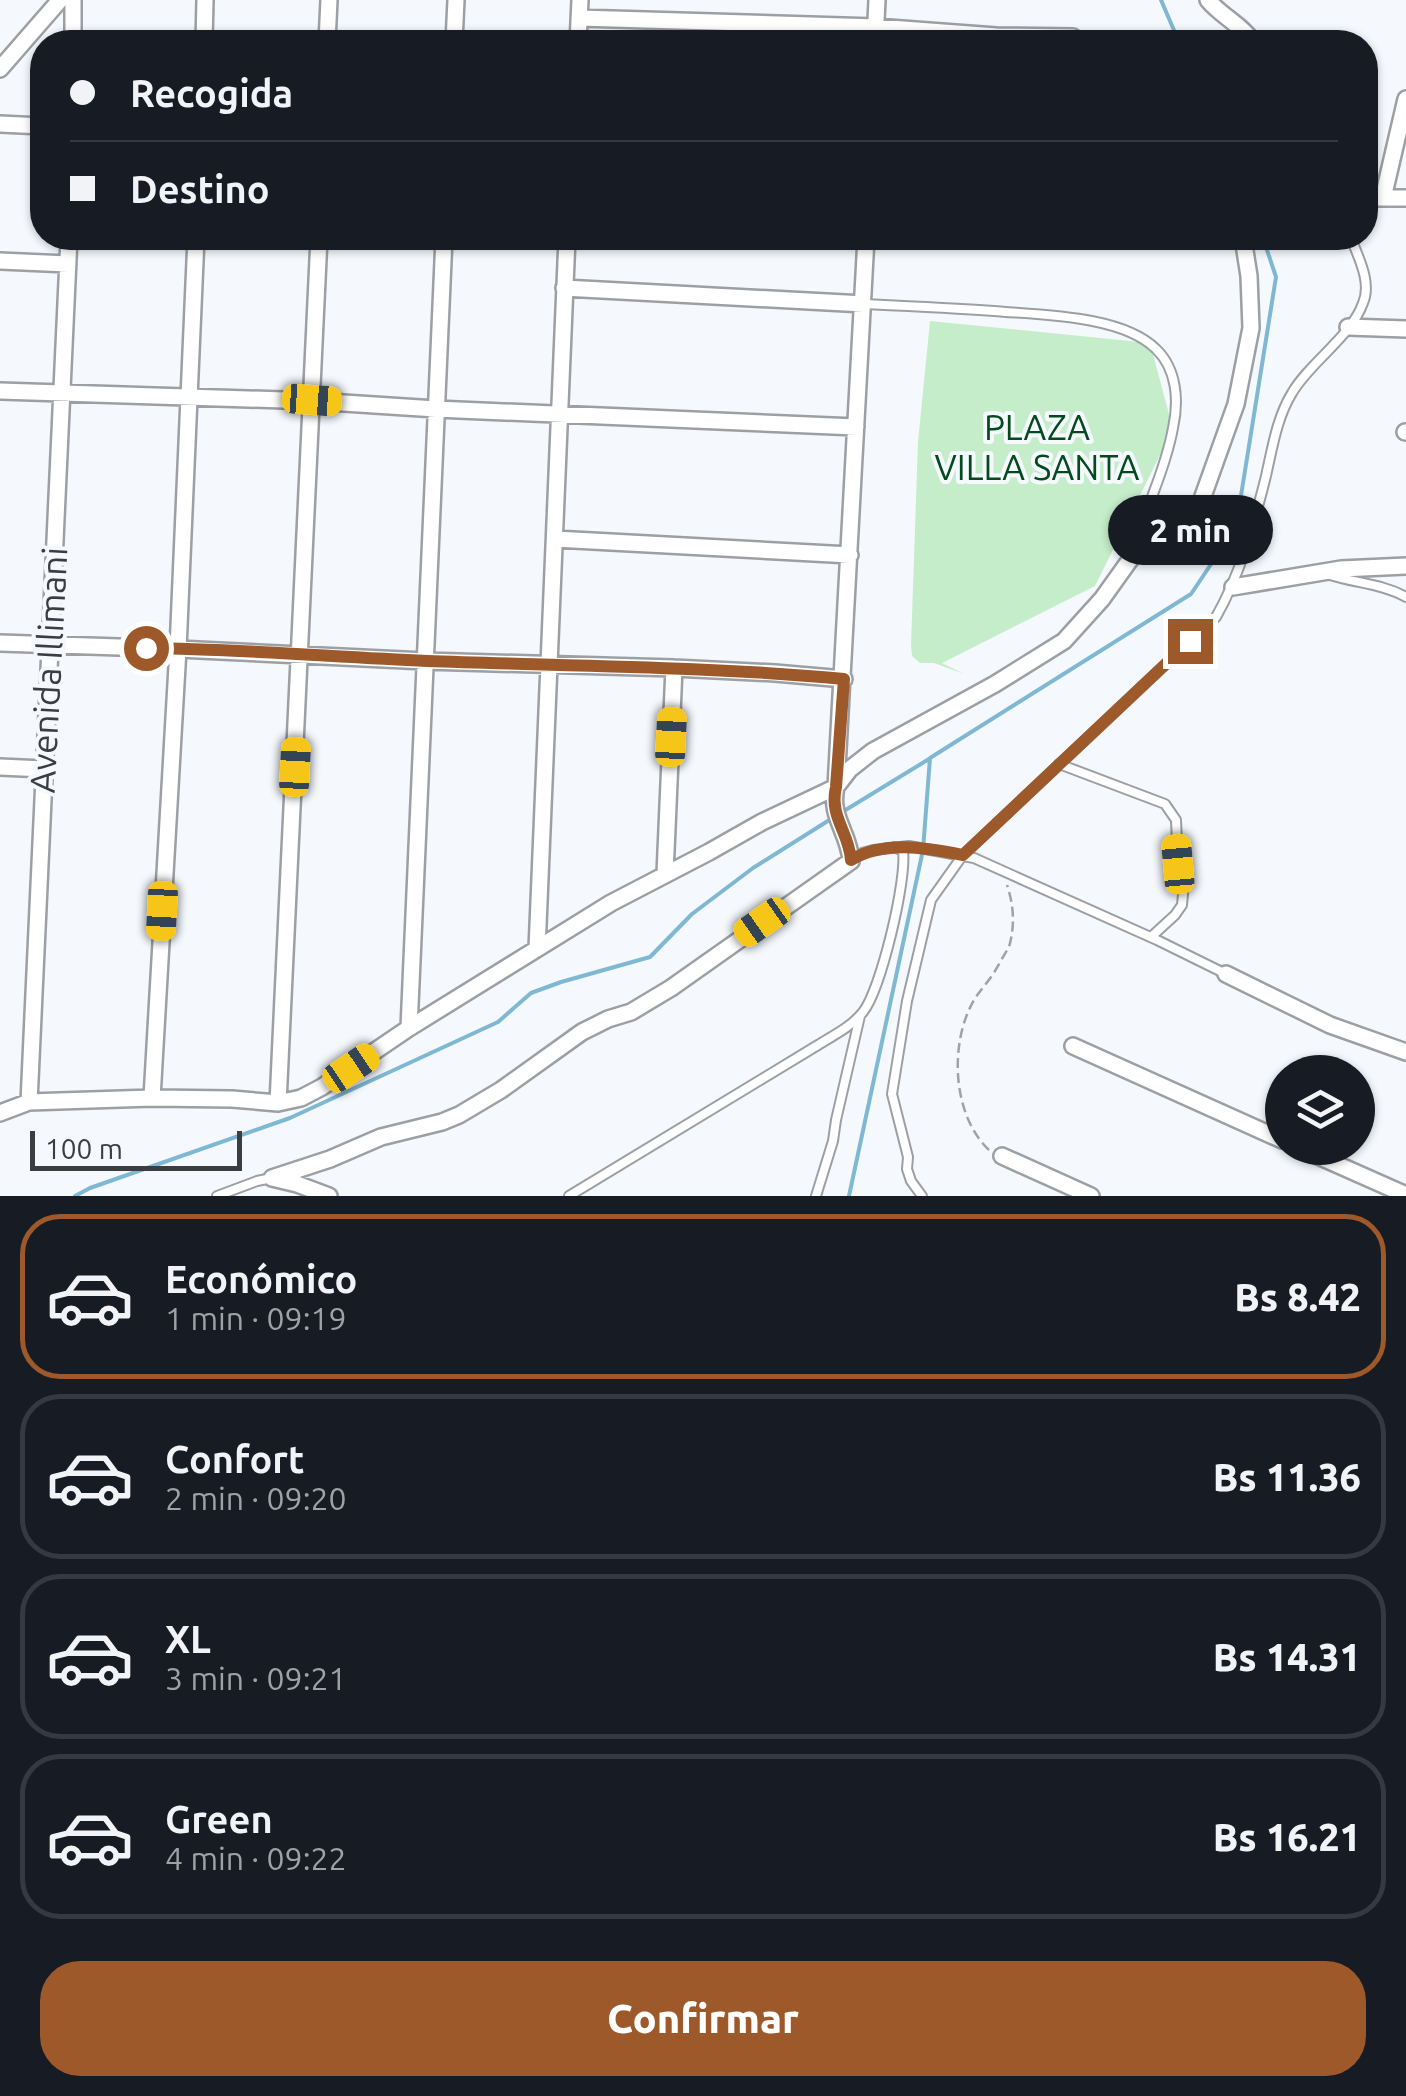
<!DOCTYPE html>
<html lang="es">
<head>
<meta charset="utf-8">
<style>
	body { margin:0; font-family:Ubuntu,sans-serif; background:#20242c; color:#f1f3f6; height:100vh; display:flex; flex-direction:column; font-size:38px; white-space:nowrap }
	* { box-sizing:border-box; margin:0 }
	p { font-size:32px; color:#9ea1a6 }
	.icon { flex:none; width:55px; height:55px; fill:none; stroke:currentColor; stroke-width:2; stroke-linecap:round; stroke-linejoin:round }
	.map { position:relative; height:1196px; overflow:hidden }
	.panel { display:flex; flex-direction:column; background:#171b24; flex:1 }
	.panel>* { flex:none }
	.hud { position:absolute; left:30px; top:30px; width:1348px; height:220px; border-radius:40px; box-shadow:0 2px 8px #0004; display:grid; align-content:center; height:220px; padding:0 40px; background:#171b24 }
	.tools { position:absolute; left:1265px; top:1055px; display:grid; gap:20px }
	.tools a { display:grid; place-items:center; width:110px; height:110px; border-radius:50%; background:#171b24; box-shadow:0 2px 8px #0004; font-size:50px }
	.scale { position:absolute; left:30px; bottom:25px; width:212px; box-sizing:border-box; padding-left:10px; border:5px solid #3b3d3f; border-top:0; font-size:28px; line-height:35px; white-space:nowrap; color:#3b3d3f; -webkit-text-stroke:8px #f5f9fe; paint-order:stroke }
	.end { position:absolute; width:45px; height:45px; margin:-22px; border:12px solid #9d592a; background:#fff; box-shadow:0 0 0 5px #fff }
	.from { border-radius:50% }
	.bubble { position:absolute; height:70px; border-radius:35px; background:#171b24; box-shadow:0 2px 8px #0004; font-size:32px; font-weight:800; line-height:70px; text-align:center }
	.car { position:absolute; width:30px; height:60px; margin:-30px -15px; border-radius:12px; box-shadow:0 0 8px 2px #0007; background:linear-gradient(#f5c518 24%,#345 0 40%,#f5c518 0 76%,#345 0 86%,#f5c518 0) }
	.hud b { display:flex; align-items:center; gap:35px; height:95px; font-size:38px }
	.hud b+b { border-top:2px solid #363941 }
	.hud i { width:25px; height:25px; background:#f1f3f6 }
	ul { padding:18px 0 0; list-style:none }
	li { display:flex; align-items:center; gap:30px; height:165px; margin:0 20px 15px; padding:0 20px; border:5px solid #363941; border-radius:40px }
	li div { flex:1 }
	li b { display:block; font-size:38px }
	li em { font-style:normal; font-weight:800 }
	li.active { border-color:#9d592a }
	li>.icon { width:90px; height:90px; stroke-width:1.5 }
	.primary-button { display:flex; gap:20px; margin-top:auto; padding:20px 40px }
	.primary-button a { flex:1; height:115px; border-radius:40px; background:#9d592a; color:#fff; font-size:40px; font-weight:800; line-height:115px; text-align:center }
	.map>svg:first-child { display:block }
</style>
</head>
<body>
<div class="map">
<svg width="1406" height="1196" viewBox="0 0 1406 1196">
	<rect width="100%" height="100%" fill="#f5f9fe"/>
	<path fill="#c5edca" d="M930,321L1150,343L1173,429L1095,586L942,663L964,674L934,663H920L912,656L911,645L918,442Z"/>
	<g fill="none" stroke-linecap="round" stroke-linejoin="round">
		<path stroke="#7fb8d3" stroke-width="4" d="M1161,0L1179,42
			M839,814L929,759
			M75,1196L90,1188L290,1118L498,1022L531,993L561,982L650,957L692,914L753,868L831,819
			M849,1196L923,850L930,758L1191,594L1236,527L1276,277L1263,238"/>
		<g stroke="#9ca0a4" stroke-width="12">
			<path id="service" d="M864,304C907,306 951,308 994,311C1040,315 1122,315 1156,349C1177,369 1179,401 1173,428C1169,450 1161,473 1153,494C1147,513 1135,533 1139,553
				M1330,575C1355,583 1383,584 1406,597
				M1059,764L1165,804L1176,820L1178,864L1184,883L1182,905L1175,915L1151,937
				M851,861L862,853L873,850L909,846L974,858L1157,940L1226,974
				M217,1196L257,1181L272,1178
				M569,1196L818,1045C834,1035 851,1027 863,1012C881,989 907,880 903,851L894,847
				M816,1196L833,1141L836,1120L860,1016
				M922,1196L911,1181L907,1169L908,1157L892,1094L907,1001L931,900L963,855L1216,617C1240,575 1253,527 1265,480C1272,451 1276,419 1292,393C1310,362 1351,337 1363,303C1372,282 1358,257 1351,238"/>
		</g>
		<g stroke="#9ca0a4" stroke-width="20">
			<path id="minor" d="M73,0V42
				M1208,0C1221,16 1242,25 1253,42
				M579,18L876,27L996,36L1073,37
				M204,42L205,0
				M327,42L329,0
				M454,42L456,0
				M578,42L580,0
				M875,42L877,0
				M0,69L60,0
				M0,124L42,126
				M1365,198H1406
				M1383,198L1406,99
				M0,261L68,264
				M564,288L864,304
				M1348,327L1406,329
				M0,391L313,401L436,409L856,427
				M1405,432H1406
				M555,539L850,555
				M1233,587L1341,569L1406,566
				M0,643L178,649L425,661L674,668L775,673L844,679
				M0,767L44,769
				M665,874L674,668
				M537,949L567,238
				M1226,974L1330,1025L1406,1052
				M409,1028L444,238
				M1073,1046L1282,1140
				M152,1098L178,649L196,238
				M29,1102L69,238
				M278,1103L319,238
				M0,1113L29,1102L152,1098L232,1099L278,1103L301,1098L322,1087L409,1028L611,903L709,852L762,822L836,787L850,769L873,751L995,684L1064,641L1102,599L1132,557L1144,550L1169,547L1184,534L1202,499L1236,404L1251,328L1249,276L1243,238
				M1300,1148L1406,1195
				M1002,1156L1091,1196
				M272,1178L330,1159L381,1137L442,1122L459,1115L501,1090L582,1032L608,1019L631,1012L671,988L851,861C849,832 829,817 836,787L866,238
				M272,1178L297,1184L329,1196"/>
		</g>
		<path stroke="#9fa2a6" stroke-width="2.5" stroke-dasharray="10 5" stroke-linecap="butt" d="M989,1150C952,1115 949,1043 974,1000C978,993 983,988 988,981C996,971 1002,958 1009,947C1015,926 1014,906 1007,885"/>
		<use href="#service" stroke="#fff" stroke-width="8"/>
		<use href="#minor" stroke="#fff" stroke-width="15"/>
	</g>
	<g fill="none" stroke-linecap="round" stroke-linejoin="round">
		<path stroke="#9d592a" stroke-width="12" d="M146,648C240,649 333,657 427,661C566,666 705,666 844,679L836,787C829,817 849,832 851,860C885,840 926,848 963,855L1190,641"/>
	</g>
	<g text-anchor="middle" stroke-width="8" stroke-linejoin="round" paint-order="stroke">
		<g font-size="35" fill="#044b1c" stroke="#f5f9fe">
			<text x="1037" y="440">PLAZA<tspan x="1037" dy="40">VILLA SANTA</tspan></text>
		</g>
		<g font-size="35" fill="#3b3d3f" stroke="#f5f9fe">
			<text transform="translate(49 670) rotate(-87)" y="12">Avenida Illimani</text>
		</g>
	</g>
</svg>
<div class="tools">
<a><svg class="icon" aria-label="layers" viewBox="0 0 24 24"><path d="M12 4l9 5-9 5-9-5zM3 14l9 5 9-5"/></svg></a>
</div>
<div class="scale">100 m</div>
<i class="end from" style="left:146px;top:648px"></i>
<i class="end" style="left:1190px;top:641px"></i>
<div class="bubble" style="left:1108px;top:495px;width:165px">2 min</div>
<i class="car" style="left:312px;top:400px;rotate:94deg"></i>
<i class="car" style="left:671px;top:737px;rotate:3deg"></i>
<i class="car" style="left:295px;top:767px;rotate:3deg"></i>
<i class="car" style="left:1178px;top:864px;rotate:355deg"></i>
<i class="car" style="left:162px;top:911px;rotate:183deg"></i>
<i class="car" style="left:762px;top:922px;rotate:235deg"></i>
<i class="car" style="left:351px;top:1068px;rotate:56deg"></i>
<div class="hud">
<b><i class="from"></i>Recogida</b>
<b><i></i>Destino</b>
</div>
</div>
<section class="panel">
<ul>
<li class="active"><svg class="icon" aria-label="car" viewBox="0 0 24 24"><path d="M5 17H2v-5l4-1 3-4h7l3 4 3 1v5h-3M9 17h6M6 11h13"/><circle cx="7" cy="17" r="2"/><circle cx="17" cy="17" r="2"/></svg><div><b>Económico</b><p>1 min · 09:19</p></div><em>Bs 8.42</em></li>
<li><svg class="icon" aria-label="car" viewBox="0 0 24 24"><path d="M5 17H2v-5l4-1 3-4h7l3 4 3 1v5h-3M9 17h6M6 11h13"/><circle cx="7" cy="17" r="2"/><circle cx="17" cy="17" r="2"/></svg><div><b>Confort</b><p>2 min · 09:20</p></div><em>Bs 11.36</em></li>
<li><svg class="icon" aria-label="car" viewBox="0 0 24 24"><path d="M5 17H2v-5l4-1 3-4h7l3 4 3 1v5h-3M9 17h6M6 11h13"/><circle cx="7" cy="17" r="2"/><circle cx="17" cy="17" r="2"/></svg><div><b>XL</b><p>3 min · 09:21</p></div><em>Bs 14.31</em></li>
<li><svg class="icon" aria-label="car" viewBox="0 0 24 24"><path d="M5 17H2v-5l4-1 3-4h7l3 4 3 1v5h-3M9 17h6M6 11h13"/><circle cx="7" cy="17" r="2"/><circle cx="17" cy="17" r="2"/></svg><div><b>Green</b><p>4 min · 09:22</p></div><em>Bs 16.21</em></li>
</ul>
<div class="primary-button"><a>Confirmar</a></div>
</section>
</body>
</html>
